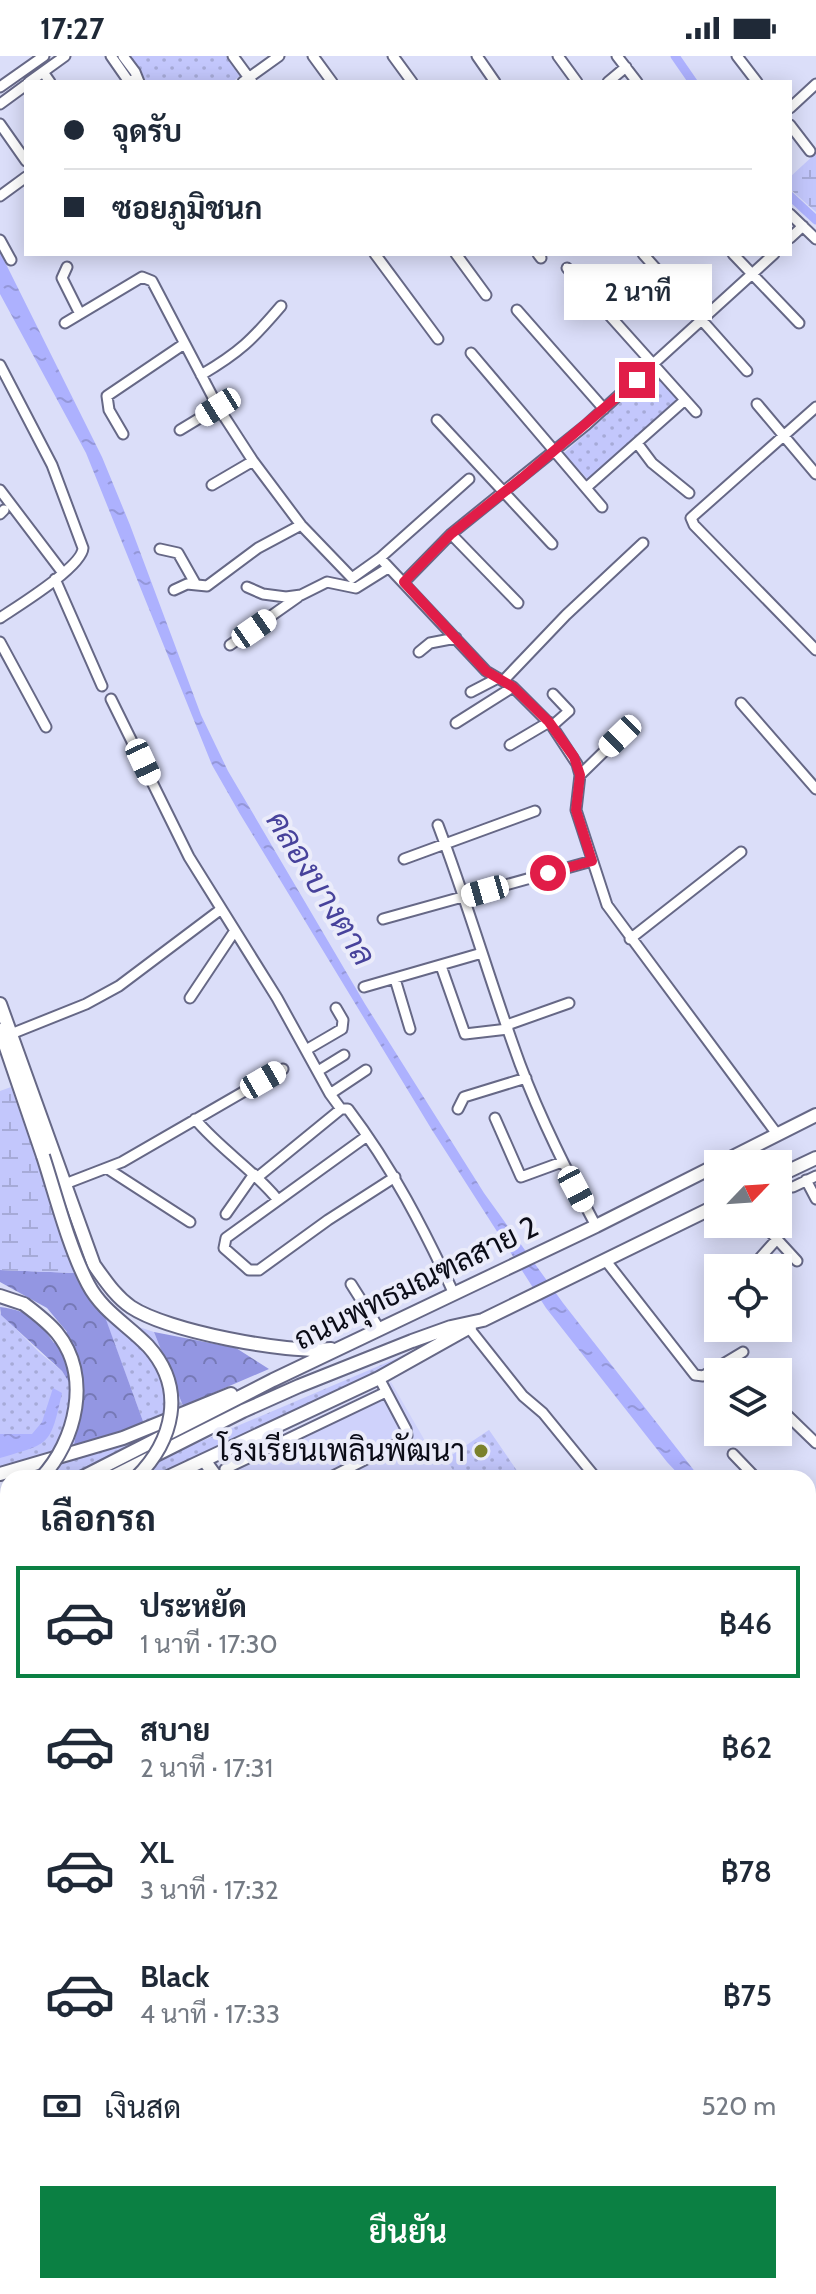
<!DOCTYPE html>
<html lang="th">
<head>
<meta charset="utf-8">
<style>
	body { margin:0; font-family:Cabin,Sarabun,sans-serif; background:#f2f2f3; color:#1f2937; height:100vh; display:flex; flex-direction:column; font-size:30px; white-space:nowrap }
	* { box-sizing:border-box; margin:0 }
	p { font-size:26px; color:#747a83 }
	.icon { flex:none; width:44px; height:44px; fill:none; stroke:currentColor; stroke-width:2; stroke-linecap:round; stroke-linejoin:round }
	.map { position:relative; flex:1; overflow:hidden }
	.panel { position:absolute; left:0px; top:1414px; width:816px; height:824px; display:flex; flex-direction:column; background:#fff; border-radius:24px 24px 0 0; box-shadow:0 4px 20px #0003 }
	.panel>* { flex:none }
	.banner { position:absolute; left:24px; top:24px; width:768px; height:176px; border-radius:0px; box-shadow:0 4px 20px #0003; display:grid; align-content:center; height:176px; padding:0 40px; background:#fff }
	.needle { width:52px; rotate:65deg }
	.tools { position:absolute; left:704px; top:1094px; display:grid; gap:16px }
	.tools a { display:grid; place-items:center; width:88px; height:88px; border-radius:0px; background:#fff; box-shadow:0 4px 20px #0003; font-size:40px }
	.end { position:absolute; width:36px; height:36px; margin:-18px; border:10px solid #e11d48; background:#fff; box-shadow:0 0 0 4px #fff }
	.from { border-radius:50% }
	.bubble { position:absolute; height:56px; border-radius:0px; background:#fff; box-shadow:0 4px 20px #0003; font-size:26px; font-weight:600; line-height:56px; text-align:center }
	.car { position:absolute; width:24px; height:48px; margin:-24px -12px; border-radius:10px; box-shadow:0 0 6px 2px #0007; background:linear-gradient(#fff 24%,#345 0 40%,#fff 0 76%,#345 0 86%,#fff 0) }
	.banner b { display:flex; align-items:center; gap:28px; height:76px; font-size:30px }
	.banner b+b { border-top:2px solid #e0e1e3 }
	.banner i { width:20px; height:20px; background:#1f2937 }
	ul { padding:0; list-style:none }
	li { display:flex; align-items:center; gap:24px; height:112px; margin:0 16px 12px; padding:0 24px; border:4px solid transparent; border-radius:0px }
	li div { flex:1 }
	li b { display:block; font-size:30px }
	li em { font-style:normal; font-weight:600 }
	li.active { border-color:#0b8043 }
	li>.icon { width:72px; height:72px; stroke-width:1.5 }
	h2 { padding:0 40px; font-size:36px; line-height:96px }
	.pay { display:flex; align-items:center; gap:20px; height:88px; padding:0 40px; font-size:30px }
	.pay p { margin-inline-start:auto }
	.button { display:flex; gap:16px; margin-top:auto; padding:16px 40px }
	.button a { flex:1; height:92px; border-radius:0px; background:#0b8043; color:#fff; font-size:32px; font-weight:600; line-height:92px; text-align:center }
	.status { display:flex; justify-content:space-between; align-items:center; height:56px; padding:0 40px; background:#fff; direction:ltr }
	.status svg { height:22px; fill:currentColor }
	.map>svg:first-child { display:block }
</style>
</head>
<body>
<div class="status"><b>17:27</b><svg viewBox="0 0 49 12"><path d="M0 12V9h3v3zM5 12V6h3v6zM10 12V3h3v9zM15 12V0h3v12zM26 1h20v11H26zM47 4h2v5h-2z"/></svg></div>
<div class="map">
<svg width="816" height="2238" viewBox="0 0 816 2238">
	<defs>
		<pattern id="green-dots" width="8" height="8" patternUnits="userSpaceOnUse" patternTransform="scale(2)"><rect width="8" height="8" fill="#c3c7fc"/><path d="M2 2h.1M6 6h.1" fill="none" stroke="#a6aad7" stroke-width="1.8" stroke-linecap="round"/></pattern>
		<pattern id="forest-crowns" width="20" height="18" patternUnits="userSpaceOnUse" patternTransform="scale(2)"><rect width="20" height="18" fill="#9396e2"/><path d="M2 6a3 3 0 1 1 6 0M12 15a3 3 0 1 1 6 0" fill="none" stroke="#7679b6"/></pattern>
		<pattern id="wetland-marsh" width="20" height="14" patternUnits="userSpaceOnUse" patternTransform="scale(2)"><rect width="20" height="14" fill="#c3c7fc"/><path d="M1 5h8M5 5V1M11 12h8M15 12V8" fill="none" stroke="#a6aad7"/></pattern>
		<pattern id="water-ripples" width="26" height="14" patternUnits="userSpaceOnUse" patternTransform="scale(2)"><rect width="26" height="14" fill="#adb1fe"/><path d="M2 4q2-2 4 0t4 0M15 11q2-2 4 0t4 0" fill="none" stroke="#9497d9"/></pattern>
	</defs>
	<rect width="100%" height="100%" fill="#dbdef9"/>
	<path fill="#cfd2fb" d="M391,1326L432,1397L438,1392L446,1403L489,1374L522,1422H228L221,1412L225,1406Z
		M8,2045V2122L0,2121V2048Z
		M163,2230H269L246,2238H166Z"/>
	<path fill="url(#green-dots)" d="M129,0H226L240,20L232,26H147Z
		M654,317L679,344L589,425L564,397Z
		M93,1229L133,1269L154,1276L183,1350L144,1368Z
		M0,1257L39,1296L62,1315L81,1346L74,1389L0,1414Z
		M407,1298L408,1302L155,1422H123L195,1388Z
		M162,1371L170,1385L98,1422H15Z
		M489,1374L522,1422H458L446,1403Z"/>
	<path fill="url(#forest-crowns)" d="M0,1214L76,1217L92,1225L144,1368L74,1389L81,1346L62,1315L1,1259L0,1251C30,1255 37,1263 54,1287L67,1276L47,1252L0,1226Z
		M154,1276L236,1292L269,1313L183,1350Z"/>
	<path fill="url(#wetland-marsh)" d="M816,97V156L790,133V121Z
		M11,1031L76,1217L0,1214V1035Z"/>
	<path fill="url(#water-ripples)" d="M0,196L102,401L130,469L201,659L228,715L365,948L484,1137L563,1247L700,1422H682L667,1406L546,1252L432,1074L240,758L212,709L86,397L0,238Z
		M53,1332L62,1337C50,1390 51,1387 0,1402V1378H32L42,1366Z"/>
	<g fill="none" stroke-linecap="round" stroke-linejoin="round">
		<path stroke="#adb1fe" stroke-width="9" d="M675,0L693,26
			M790,140L816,164"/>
		<g stroke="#666886" stroke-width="13">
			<path id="street" d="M111,0L127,23L134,26
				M123,0L135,16L139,26
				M233,0L252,26
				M313,0L332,26
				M393,0L412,26
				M477,0L495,26
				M558,0L577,26
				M617,0L637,26
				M737,0L757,26
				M43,16L50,26
				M29,26L65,0
				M243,26L279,0
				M608,26L626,11
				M0,31L44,0
				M0,48L26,29
				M790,52L816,28
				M0,68L26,105
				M790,69L810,95
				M0,140L26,121
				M790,158L816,183
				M790,182L803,170
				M0,184L11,204
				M375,198L438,283
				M456,198L486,239
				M538,198L541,202
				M643,198L747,315
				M733,198L799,267
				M67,211L62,222L80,258
				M567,212L696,356
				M517,254L604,353
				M65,267L142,221L152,225L218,351L253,405L301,469L352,522L380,502L486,615L513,631L552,670L577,708L580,719L576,754L607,849L777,1078
				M471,297L602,451
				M0,309L52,409L83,492C82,511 18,550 0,562
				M201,319C240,296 252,284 281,250
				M757,348L816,418
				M816,351L691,462L694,469L816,594
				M437,364L552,488
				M180,374L218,351
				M123,378L109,354L107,340L184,288
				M637,387L652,407L689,437
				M212,429L253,405
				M587,431L685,344
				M0,434L63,517
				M0,458L4,454
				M451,478L518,547
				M160,493L178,497L195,527
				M380,502L469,423
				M55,523L102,630
				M404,526L451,478L586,369L774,198
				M247,531L263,538L286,541L301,539L327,526L356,532L388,512
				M174,534L187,528L207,530L258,492L301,469
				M0,586L46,671
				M230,589L298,541
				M419,596L430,587L456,582
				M503,625L566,559L643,487
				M471,636L498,622
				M111,643L189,801L277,942L330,1038L341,1053
				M741,647L816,733
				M456,667L513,631
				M552,670L569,655L553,638
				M510,689L549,666
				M580,719L620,680
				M438,769C468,848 491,929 520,1008C541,1064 568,1117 596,1170
				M404,803L535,755
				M383,863L592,805
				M630,883L741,796
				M441,910L465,978L508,973
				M395,923L410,973
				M364,931L482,897
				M190,942L234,876
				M507,969L569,947
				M11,978L86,948L119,930L220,854
				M306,994L342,973L343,964L336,952
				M318,1015L344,999
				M330,1038L366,1014
				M458,1053L464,1041L526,1022
				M495,1062L521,1121L562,1106
				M195,1063C221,1094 254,1114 278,1144
				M367,1080L226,1182L224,1192L249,1214H259L328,1164L395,1121
				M108,1113L190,1166
				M259,1120L341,1053H348C392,1111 424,1173 454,1238
				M806,1124L816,1143
				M65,1128L122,1106L283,1013
				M793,1131L816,1120
				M226,1158L254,1118
				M763,1168L797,1205
				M760,1202L777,1183
				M606,1205L695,1319L703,1320L743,1296
				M351,1228L380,1274
				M469,1272L523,1340L543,1357L596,1422
				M787,1359L816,1387
				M733,1398L756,1422
				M225,1413L386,1336
				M329,1422L404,1384L407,1380L406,1373L379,1322
				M808,1459L816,1446
				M808,1480L816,1489
				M808,1634L816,1645
				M808,1696L816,1707
				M808,1753L816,1745
				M808,1797L816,1788
				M808,1846L816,1854
				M808,2122L816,2111
				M0,2146L8,2144
				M808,2179L816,2168
				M268,2238L293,2230"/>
		</g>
		<g stroke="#666886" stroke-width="16">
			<path id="secondary" d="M0,948L94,1209C105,1224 115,1240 131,1251C167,1275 287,1298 331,1293
				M0,974L43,1100
				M778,1120L816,1102
				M0,1240L24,1248
				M204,1404L217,1422
				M0,1418L123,1382L231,1338
				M81,1422L273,1324L596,1170L816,1059
				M110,1422L243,1355L299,1330L412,1285L451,1271L483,1264L718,1149
				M166,1422L379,1322L470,1271
				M0,1451L8,1446
				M0,1462L8,1458
				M0,1479L8,1475
				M0,1493L8,1489
				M0,1506L8,1502
				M0,1765L8,1788
				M0,1954L8,1978
				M98,2230L101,2238
				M159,2230L161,2238
				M783,2230L789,2238"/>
		</g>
		<g stroke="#636696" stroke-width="18">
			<path id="primary" d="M0,1842L8,1865
				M0,1881L8,1903
				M132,2230L134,2238"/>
		</g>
		<g stroke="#636696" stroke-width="20">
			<path id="highway" d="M0,1816L8,1839
				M0,1909L8,1932
				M110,2230L112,2238
				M149,2230L153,2238"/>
		</g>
		<use href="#street" stroke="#fff" stroke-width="9"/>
		<use href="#secondary" stroke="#fff" stroke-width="12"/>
		<use href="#primary" stroke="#bec1e9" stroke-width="14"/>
		<use href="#highway" stroke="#9397db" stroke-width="16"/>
		<g stroke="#666886" stroke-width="16" stroke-linecap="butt">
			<path id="secondary-bridge" d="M43,1100C56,1140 69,1192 88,1228C102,1255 128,1269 148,1290C187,1333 173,1385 136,1422
				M24,1248C36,1257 48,1266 57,1277C92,1320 76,1385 41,1422"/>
		</g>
		<use href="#secondary-bridge" stroke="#fff" stroke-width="12"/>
	</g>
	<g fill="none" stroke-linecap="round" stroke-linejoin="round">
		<path stroke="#e11d48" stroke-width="10" d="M548,817L592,805L576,754L580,719L574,701L549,666L513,631L486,615L404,526L451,478L522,422L637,324"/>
	</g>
	<circle fill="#7b812c" stroke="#ebecfa" stroke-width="3" cx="481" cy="1395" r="8"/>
	<g text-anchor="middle" stroke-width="8" stroke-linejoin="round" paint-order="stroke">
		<g font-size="30" fill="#0b0c17" stroke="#ebecfa">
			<text transform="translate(416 1227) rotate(-26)" y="10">ถนนพุทธมณฑลสาย 2</text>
		</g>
		<g font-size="30" fill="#0b0c17" stroke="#ebecfa" text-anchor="end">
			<text x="465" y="1405">โรงเรียนเพลินพัฒนา</text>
		</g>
		<g font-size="32" font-style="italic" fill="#47429b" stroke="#ebecfa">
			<text transform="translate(321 832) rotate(58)" y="11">คลองบางตาล</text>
		</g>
	</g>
</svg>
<div class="tools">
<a><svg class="needle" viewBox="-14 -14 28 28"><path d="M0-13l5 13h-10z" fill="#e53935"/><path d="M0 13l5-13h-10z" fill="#747a83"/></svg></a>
<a><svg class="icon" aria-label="locate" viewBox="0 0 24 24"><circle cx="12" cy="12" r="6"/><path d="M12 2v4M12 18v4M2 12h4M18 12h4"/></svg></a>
<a><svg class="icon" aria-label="layers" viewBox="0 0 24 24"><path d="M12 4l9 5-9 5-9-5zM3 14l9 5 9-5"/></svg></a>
</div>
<i class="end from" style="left:548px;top:817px"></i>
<i class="end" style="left:637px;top:324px"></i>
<div class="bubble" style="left:564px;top:208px;width:148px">2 นาที</div>
<i class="car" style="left:218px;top:351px;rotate:238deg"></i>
<i class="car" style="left:254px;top:573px;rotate:55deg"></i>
<i class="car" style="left:620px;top:680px;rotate:226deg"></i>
<i class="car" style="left:143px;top:706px;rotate:155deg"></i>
<i class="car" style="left:485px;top:835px;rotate:254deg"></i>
<i class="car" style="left:263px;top:1024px;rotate:60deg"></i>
<i class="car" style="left:576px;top:1133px;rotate:152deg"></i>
<div class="banner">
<b><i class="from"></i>จุดรับ</b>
<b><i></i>ซอยภูมิชนก</b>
</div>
<section class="panel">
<h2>เลือกรถ</h2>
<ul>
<li class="active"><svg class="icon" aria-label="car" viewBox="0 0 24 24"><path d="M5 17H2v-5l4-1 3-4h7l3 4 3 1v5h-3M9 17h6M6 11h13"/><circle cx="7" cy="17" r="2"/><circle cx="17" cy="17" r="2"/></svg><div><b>ประหยัด</b><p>1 นาที · 17:30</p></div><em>฿46</em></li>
<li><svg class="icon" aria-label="car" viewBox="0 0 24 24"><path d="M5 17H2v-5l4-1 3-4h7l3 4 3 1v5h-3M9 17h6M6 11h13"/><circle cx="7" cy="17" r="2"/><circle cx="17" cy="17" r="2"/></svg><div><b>สบาย</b><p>2 นาที · 17:31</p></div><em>฿62</em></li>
<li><svg class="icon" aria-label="car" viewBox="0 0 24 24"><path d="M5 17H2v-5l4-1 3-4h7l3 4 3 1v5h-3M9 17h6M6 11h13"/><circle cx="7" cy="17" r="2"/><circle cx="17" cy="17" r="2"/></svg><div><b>XL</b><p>3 นาที · 17:32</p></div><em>฿78</em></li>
<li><svg class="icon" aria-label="car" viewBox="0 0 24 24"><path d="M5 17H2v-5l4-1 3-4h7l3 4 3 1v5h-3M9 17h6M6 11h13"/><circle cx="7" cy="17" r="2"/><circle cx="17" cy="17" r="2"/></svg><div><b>Black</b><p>4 นาที · 17:33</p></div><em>฿75</em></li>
</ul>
<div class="pay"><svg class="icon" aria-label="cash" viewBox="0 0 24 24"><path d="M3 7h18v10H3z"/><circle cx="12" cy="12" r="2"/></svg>เงินสด<p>520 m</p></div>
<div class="button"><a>ยืนยัน</a></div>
</section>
</div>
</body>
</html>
